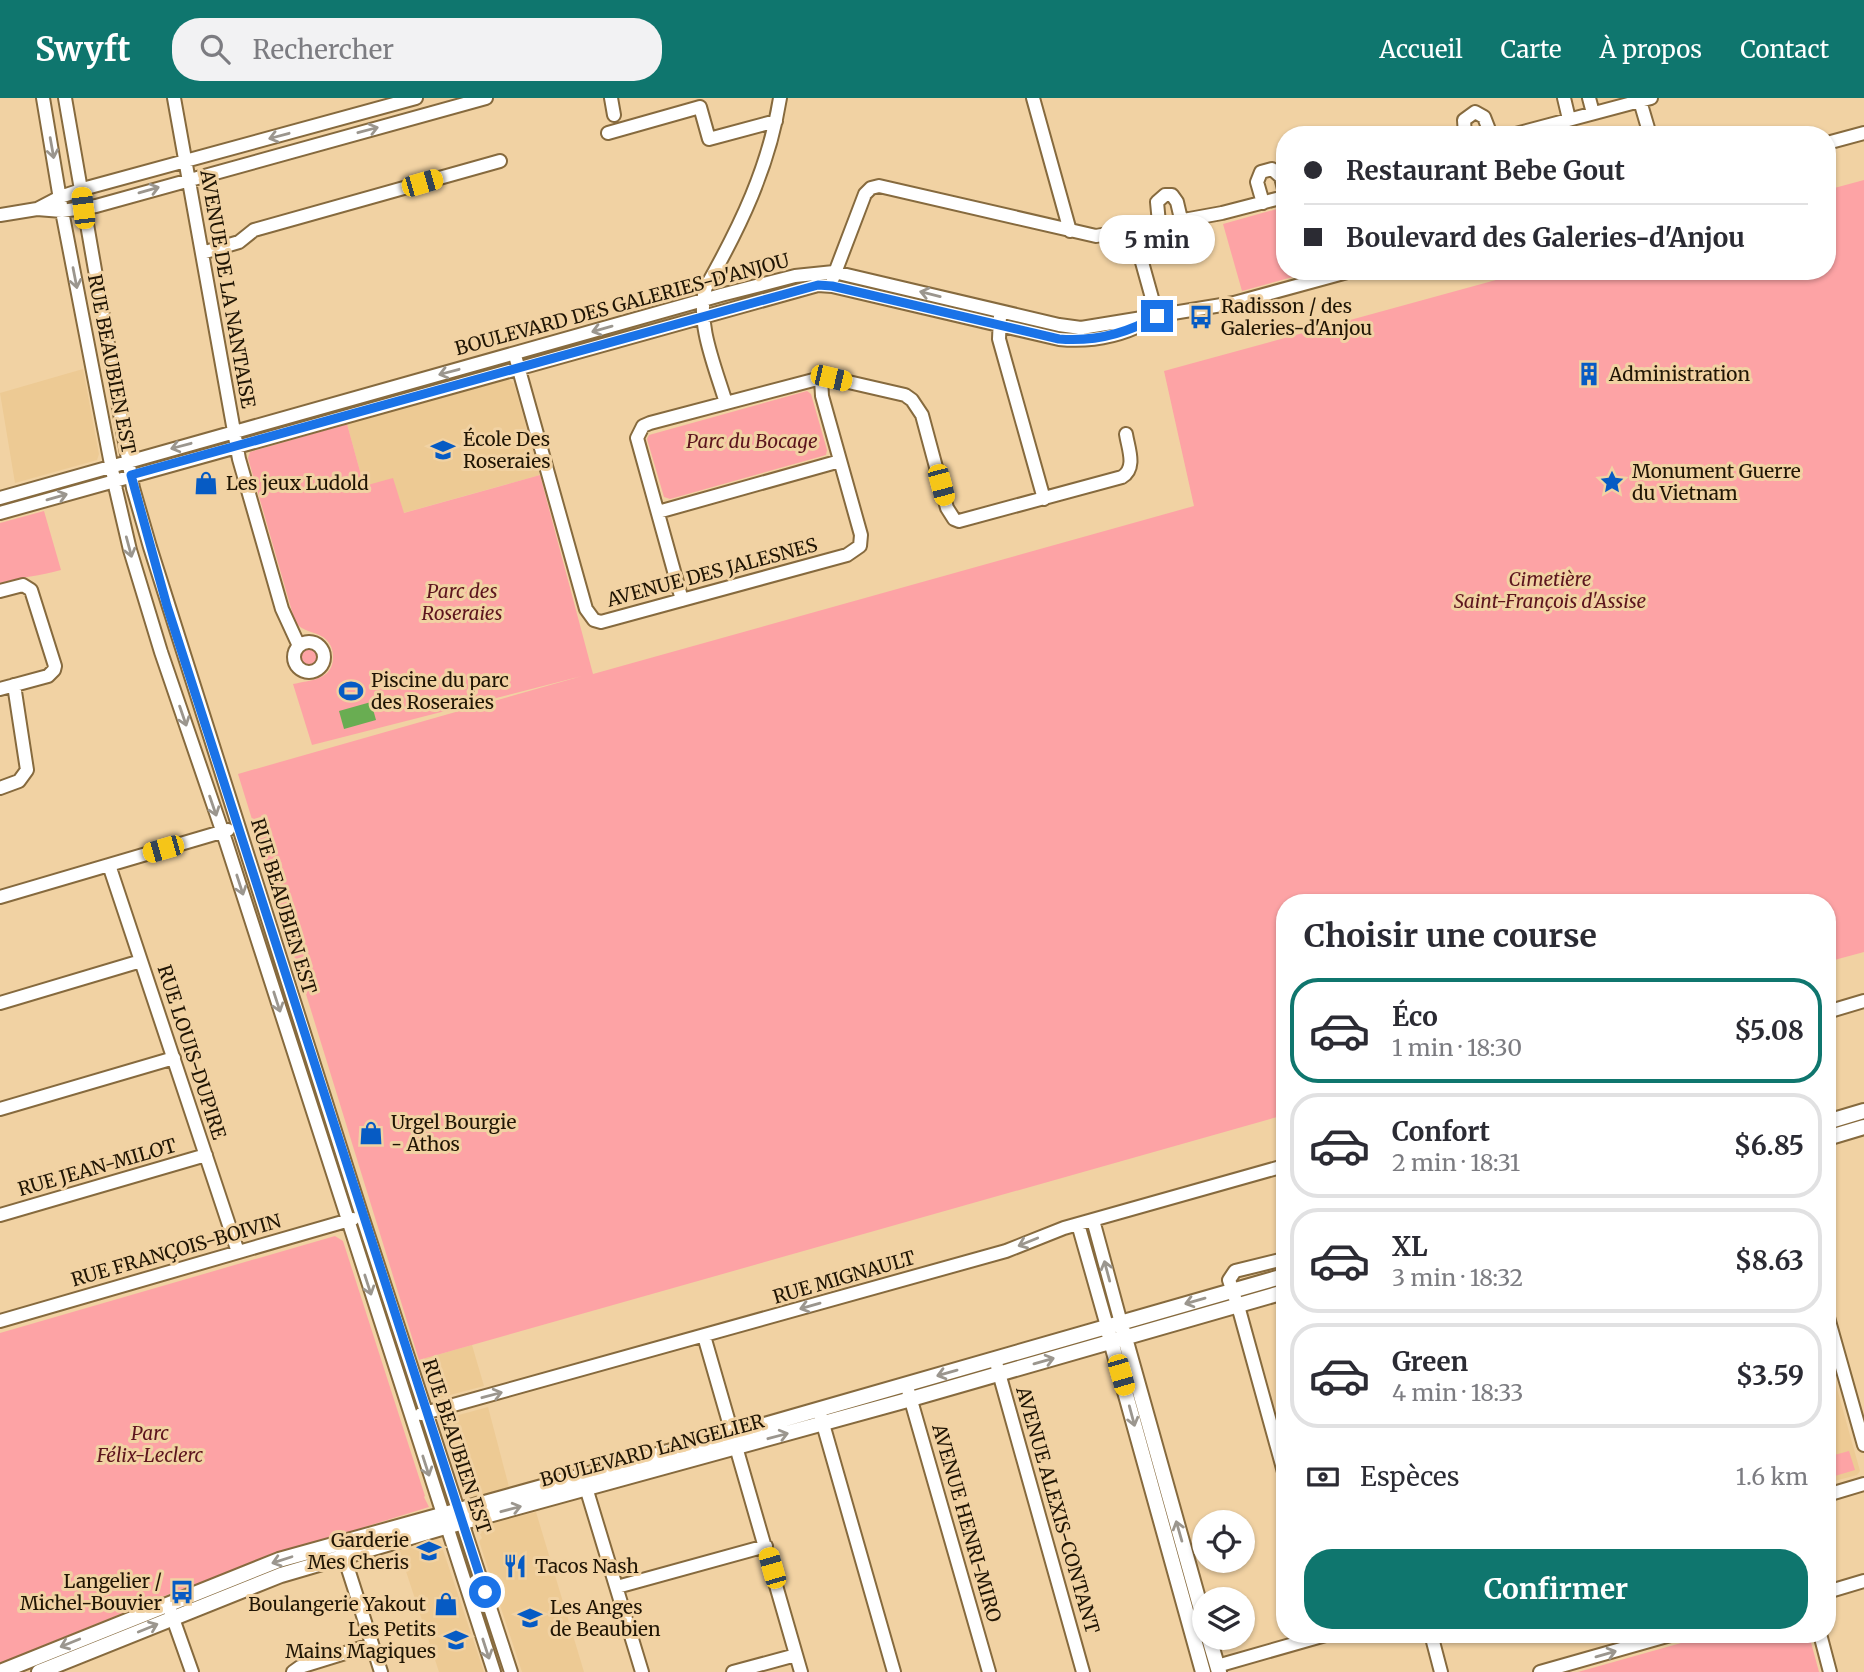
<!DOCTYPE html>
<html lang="fr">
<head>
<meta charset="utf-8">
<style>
	body { margin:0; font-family:Merriweather,serif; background:#f2f2f3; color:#2b2b33; height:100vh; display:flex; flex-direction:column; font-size:26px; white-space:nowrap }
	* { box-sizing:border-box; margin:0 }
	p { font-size:23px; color:#7c7c81 }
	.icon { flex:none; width:38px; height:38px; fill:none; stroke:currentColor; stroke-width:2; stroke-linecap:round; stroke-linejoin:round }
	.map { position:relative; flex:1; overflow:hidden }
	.sheet { position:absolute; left:1276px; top:796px; width:560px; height:749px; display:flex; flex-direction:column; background:#fff; border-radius:28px; box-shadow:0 2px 5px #0004 }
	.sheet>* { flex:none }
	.guide { position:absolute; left:1276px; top:28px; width:560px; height:154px; border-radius:28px; box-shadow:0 2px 5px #0004; display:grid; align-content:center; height:154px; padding:0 28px; background:#fff }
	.fabs { position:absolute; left:1192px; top:1412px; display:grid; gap:14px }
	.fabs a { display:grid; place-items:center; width:63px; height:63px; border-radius:50%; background:#fff; box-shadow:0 2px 5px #0004; font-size:35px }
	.end { position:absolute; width:32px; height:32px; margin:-16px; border:9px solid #1a73e8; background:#fff; box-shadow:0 0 0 4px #fff }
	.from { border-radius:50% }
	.bubble { position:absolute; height:49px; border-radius:24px; background:#fff; box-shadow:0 2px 5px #0004; font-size:23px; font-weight:700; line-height:49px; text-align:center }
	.car { position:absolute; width:21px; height:42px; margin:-21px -10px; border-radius:9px; box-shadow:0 0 5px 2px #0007; background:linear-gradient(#f5c518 24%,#345 0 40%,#f5c518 0 76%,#345 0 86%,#f5c518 0) }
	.guide b { display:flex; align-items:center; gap:24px; height:66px; font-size:26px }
	.guide b+b { border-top:2px solid #e1e1e2 }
	.guide i { width:18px; height:18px; background:#2b2b33 }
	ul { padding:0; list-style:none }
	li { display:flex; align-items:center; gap:21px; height:105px; margin:0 14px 10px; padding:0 14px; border:4px solid #e1e1e2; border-radius:28px }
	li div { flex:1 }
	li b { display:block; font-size:26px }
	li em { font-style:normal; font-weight:700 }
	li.current { border-color:#0f766e }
	li>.icon { width:63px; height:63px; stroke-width:1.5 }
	h2 { padding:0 28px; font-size:32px; line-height:84px }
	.pay { display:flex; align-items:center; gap:18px; height:77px; padding:0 28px; font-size:26px }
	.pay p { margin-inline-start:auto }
	.action { display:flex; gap:14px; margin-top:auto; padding:14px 28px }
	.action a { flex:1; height:80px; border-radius:28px; background:#0f766e; color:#fff; font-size:28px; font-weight:700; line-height:80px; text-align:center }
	header { display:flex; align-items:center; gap:42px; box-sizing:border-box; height:98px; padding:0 35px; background:#0f766e; color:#fff }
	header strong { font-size:33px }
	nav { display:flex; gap:38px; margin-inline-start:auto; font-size:24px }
	.search { width:490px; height:63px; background:#f2f2f3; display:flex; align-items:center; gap:18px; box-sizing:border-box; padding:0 24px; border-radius:28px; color:#7c7c81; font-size:26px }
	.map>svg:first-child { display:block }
</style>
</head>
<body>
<header>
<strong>Swyft</strong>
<div class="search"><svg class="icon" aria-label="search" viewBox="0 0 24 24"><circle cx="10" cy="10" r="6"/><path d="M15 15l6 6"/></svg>Rechercher</div>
<nav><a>Accueil</a><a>Carte</a><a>À propos</a><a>Contact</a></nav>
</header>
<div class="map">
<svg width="1864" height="1574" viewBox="0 0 1864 1574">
	<rect width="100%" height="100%" fill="#f1d2a3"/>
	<path fill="#edca94" d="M83,271L99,356L97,362L15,385L0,295Z
		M509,281L514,286L540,377L403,415L364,388L347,326Z
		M472,1247L484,1288L435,1301L431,1297L419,1262Z
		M1827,1255L1860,1373L1857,1377L1827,1385Z
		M488,1309L509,1389L474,1399L473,1397L466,1400L441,1324L444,1321Z
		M536,1414L584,1574H522L479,1443L482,1440L480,1436H477L476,1434L478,1429Z
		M437,1441L440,1443L484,1574H439L399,1452Z"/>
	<path fill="#fda3a5" d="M1864,82V854L1827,864V805H1284V1017L419,1262L238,676L582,578L312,647L293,586C310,582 334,582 333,558C333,550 329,543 323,539C313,533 303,534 295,524L248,360L250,354L347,326L364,388L393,380L404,415L540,377L593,576L1194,408L1164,273L1529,173H1827V92Z
		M1284,109V173H1314L1242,193L1223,126Z
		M807,293L811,296L827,352L826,357L670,401L664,399L647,341L649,337Z
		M44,413L61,472C40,478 21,479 0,485V425Z
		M300 559a9 9 0 1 1 18 0a9 9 0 1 1-18 0Z
		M335,1138L343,1143L425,1398L424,1399L429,1409L281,1455L167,1497L0,1565V1235Z
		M1849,1353L1855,1372L1828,1380L1827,1359Z
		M1713,1536L1809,1537L1819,1574H1578Z"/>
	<path fill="#69ad52" d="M371,604L376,622L344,631L339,613Z"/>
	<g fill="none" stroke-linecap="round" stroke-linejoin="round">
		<g stroke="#866a3e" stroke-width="16">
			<path id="minor" d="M43,0L62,113L116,392L130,452L161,554L226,744L494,1574
				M65,0L133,390L150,449L362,1118L511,1574
				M174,0L239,361L282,511L299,548
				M611,0L614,17
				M1033,0L1070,133
				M1564,0L1569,21
				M1589,0L1593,15
				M1640,3L1650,37
				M608,35L700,9L709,41L776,23
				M1465,37L1464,22L1475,14L1484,19L1491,37
				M1512,37L1651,0
				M1827,45L1864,35
				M1263,105L1257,84L1261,74L1272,71L1281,79L1284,91
				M37,111L60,99L90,89L416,0
				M0,117L37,111L62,113L96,108L486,0
				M1159,125L1157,104L1165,97H1172L1177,104L1181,121
				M1133,132L1157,218
				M202,155L239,144L254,132L500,63
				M833,180L865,96L871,90L879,88L1096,138L1222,115L1284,99
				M1000,218L999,241L1044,401
				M516,261L586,511L594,522L601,524L847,457L860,448L861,437L822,298L821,280
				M726,305C716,271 695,223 706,189C740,129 769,69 780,0
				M0,400L721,197L795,178L834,174L1059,227L1081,230L1234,205L1351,173
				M658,414L840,363
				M0,415L818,187L832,188L1059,241C1089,244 1118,239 1145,225
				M0,493L23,487L31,492L55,568L54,572L48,578L0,591
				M682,502L637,340L643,328L650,325L821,280H831L905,297L912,302L922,317L947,410L954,421L959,423L1122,379C1137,370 1128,350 1126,336
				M294 559a15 15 0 1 1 30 0a15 15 0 1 1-30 0Z
				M0,690L19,683L27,672L14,587
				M109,767L238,1154
				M0,799L228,732
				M0,905L141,863
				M1827,914L1864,903
				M0,1011L174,960
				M0,1117L206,1057
				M1093,1122L1121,1225
				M1078,1126L1107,1228
				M1284,1161L1235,1173L1229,1182L1240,1215L1284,1374
				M1827,1216L1864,1347
				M0,1223L353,1121
				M704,1238L801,1574
				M997,1268L1083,1574
				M908,1292L989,1574
				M819,1312L894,1574
				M421,1316L1006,1153L1064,1130L1284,1068
				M584,1383L642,1574
				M1827,1397L1864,1386
				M341,1449L381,1574
				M617,1489L766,1448
				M1827,1494L1864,1483
				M170,1512L192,1574
				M1431,1536L1441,1574
				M1820,1536L1830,1574
				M1217,1568L1329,1536
				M293,1574L300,1569L371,1547
				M733,1574L796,1557
				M1540,1574L1674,1536"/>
		</g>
		<g stroke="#866a3e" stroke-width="18">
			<path id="major" d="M1827,1024L1864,1013
				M1827,1040L1864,1029
				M1123,1233L1204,1522
				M1109,1236L1203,1574
				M1209,1540L1219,1574
				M0,1574L279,1462L733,1336L1284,1178
				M39,1574L281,1477L438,1431L911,1301L1284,1194"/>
		</g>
		<use href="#minor" stroke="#fff" stroke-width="12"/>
		<use href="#major" stroke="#fff" stroke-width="14"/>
	</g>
	<defs><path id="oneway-shaft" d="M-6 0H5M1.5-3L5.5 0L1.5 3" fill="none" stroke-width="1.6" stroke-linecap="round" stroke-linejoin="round" transform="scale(1.75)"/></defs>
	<g stroke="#9b968e">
		<use href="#oneway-shaft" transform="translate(368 32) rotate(-15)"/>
		<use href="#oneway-shaft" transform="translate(279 38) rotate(165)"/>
		<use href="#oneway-shaft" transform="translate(52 50) rotate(80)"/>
		<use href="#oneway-shaft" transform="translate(149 92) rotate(-16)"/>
		<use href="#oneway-shaft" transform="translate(75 180) rotate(79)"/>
		<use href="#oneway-shaft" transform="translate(930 196) rotate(-166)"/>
		<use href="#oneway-shaft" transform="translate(602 231) rotate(164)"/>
		<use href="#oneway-shaft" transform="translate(449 274) rotate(165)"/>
		<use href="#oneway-shaft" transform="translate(181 348) rotate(165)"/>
		<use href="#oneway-shaft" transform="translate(57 399) rotate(-16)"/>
		<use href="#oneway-shaft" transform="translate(129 449) rotate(75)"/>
		<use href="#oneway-shaft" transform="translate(183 618) rotate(71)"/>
		<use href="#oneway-shaft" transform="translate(213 708) rotate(71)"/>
		<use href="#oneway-shaft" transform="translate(240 787) rotate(72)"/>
		<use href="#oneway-shaft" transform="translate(277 904) rotate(72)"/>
		<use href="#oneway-shaft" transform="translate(1028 1144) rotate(158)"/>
		<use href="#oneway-shaft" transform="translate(1107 1173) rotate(-105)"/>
		<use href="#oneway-shaft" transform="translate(368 1187) rotate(72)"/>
		<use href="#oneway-shaft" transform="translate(1195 1203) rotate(164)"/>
		<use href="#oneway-shaft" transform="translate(810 1208) rotate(164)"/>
		<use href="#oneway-shaft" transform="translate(1044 1263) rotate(-16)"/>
		<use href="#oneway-shaft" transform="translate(947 1275) rotate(164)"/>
		<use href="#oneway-shaft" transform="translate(492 1297) rotate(-15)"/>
		<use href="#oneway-shaft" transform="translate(1132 1318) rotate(75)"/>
		<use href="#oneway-shaft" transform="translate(778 1338) rotate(-15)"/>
		<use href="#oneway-shaft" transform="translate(426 1368) rotate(72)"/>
		<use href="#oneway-shaft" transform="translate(511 1411) rotate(-15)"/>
		<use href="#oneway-shaft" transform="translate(1179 1433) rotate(-106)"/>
		<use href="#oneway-shaft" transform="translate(282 1462) rotate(162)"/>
		<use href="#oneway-shaft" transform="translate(148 1530) rotate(-22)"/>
		<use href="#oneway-shaft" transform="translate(70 1545) rotate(158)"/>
		<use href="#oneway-shaft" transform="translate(486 1551) rotate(72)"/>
		<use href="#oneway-shaft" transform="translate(1606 1556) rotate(-16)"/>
	</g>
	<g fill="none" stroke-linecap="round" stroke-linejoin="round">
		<path stroke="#1a73e8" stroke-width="9" d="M485,1494L167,508L131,377L818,187L832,188L1059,241C1095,244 1126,236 1157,218"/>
	</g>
	<defs>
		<g id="bus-bare" transform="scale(1.89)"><path d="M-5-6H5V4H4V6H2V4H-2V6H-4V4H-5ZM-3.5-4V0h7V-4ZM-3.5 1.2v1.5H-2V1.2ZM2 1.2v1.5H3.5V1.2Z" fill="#065bc4" stroke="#f1d2a3" stroke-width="2.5" paint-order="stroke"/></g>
		<g id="building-bare" transform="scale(1.89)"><path d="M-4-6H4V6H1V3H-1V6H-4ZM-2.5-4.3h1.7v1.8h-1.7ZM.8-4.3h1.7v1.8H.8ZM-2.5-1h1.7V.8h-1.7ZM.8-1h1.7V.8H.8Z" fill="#065bc4" stroke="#f1d2a3" stroke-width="2.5" paint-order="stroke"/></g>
		<g id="school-bare" transform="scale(1.89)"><path d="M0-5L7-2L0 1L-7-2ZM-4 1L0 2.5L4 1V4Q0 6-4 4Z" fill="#065bc4" stroke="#f1d2a3" stroke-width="2.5" paint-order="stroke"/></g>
		<g id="sight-bare" transform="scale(1.89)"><path d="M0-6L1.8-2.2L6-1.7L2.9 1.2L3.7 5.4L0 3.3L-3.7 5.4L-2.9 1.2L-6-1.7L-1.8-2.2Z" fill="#065bc4" stroke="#f1d2a3" stroke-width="2.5" paint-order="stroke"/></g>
		<g id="shop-bare" transform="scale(1.89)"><path d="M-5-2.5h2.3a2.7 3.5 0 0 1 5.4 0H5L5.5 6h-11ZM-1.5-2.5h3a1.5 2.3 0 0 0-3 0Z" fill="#065bc4" stroke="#f1d2a3" stroke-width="2.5" paint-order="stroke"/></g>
		<g id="stadium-bare" transform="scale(1.89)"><path d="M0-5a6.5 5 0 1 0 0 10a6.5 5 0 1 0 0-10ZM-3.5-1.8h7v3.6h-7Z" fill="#065bc4" stroke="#f1d2a3" stroke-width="2.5" paint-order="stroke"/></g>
		<g id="restaurant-bare" transform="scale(1.89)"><path d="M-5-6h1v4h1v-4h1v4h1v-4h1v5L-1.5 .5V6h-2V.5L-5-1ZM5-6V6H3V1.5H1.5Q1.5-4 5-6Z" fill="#065bc4" stroke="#f1d2a3" stroke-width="2.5" paint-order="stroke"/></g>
	</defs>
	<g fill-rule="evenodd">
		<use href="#bus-bare" x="1201" y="219"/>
		<use href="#building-bare" x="1589" y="276"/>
		<use href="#school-bare" x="443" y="352"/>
		<use href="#sight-bare" x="1612" y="384"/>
		<use href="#shop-bare" x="206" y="385"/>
		<use href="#stadium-bare" x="351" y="593"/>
		<use href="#shop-bare" x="371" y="1035"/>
		<use href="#school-bare" x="429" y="1453"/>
		<use href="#restaurant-bare" x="515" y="1468"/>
		<use href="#bus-bare" x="182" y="1494"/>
		<use href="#shop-bare" x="446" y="1506"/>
		<use href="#school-bare" x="530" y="1520"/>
		<use href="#school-bare" x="456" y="1542"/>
	</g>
	<g text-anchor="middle" stroke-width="6" stroke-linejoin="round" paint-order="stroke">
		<g font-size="19" fill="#201504" stroke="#f1d2a3">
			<text transform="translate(228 191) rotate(80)" y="7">AVENUE DE LA NANTAISE</text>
			<text transform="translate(622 206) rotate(-15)" y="7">BOULEVARD DES GALERIES-D'ANJOU</text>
			<text transform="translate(112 266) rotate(79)" y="7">RUE BEAUBIEN EST</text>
			<text transform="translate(712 474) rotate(-15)" y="7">AVENUE DES JALESNES</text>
			<text transform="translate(284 808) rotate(73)" y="7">RUE BEAUBIEN EST</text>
			<text transform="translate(192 954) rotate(72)" y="7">RUE LOUIS-DUPIRE</text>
			<text transform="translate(97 1069) rotate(-16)" y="7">RUE JEAN-MILOT</text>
			<text transform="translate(176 1152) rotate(-16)" y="7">RUE FRANÇOIS-BOIVIN</text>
			<text transform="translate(844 1179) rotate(-16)" y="7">RUE MIGNAULT</text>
			<text transform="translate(457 1348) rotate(72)" y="7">RUE BEAUBIEN EST</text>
			<text transform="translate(652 1352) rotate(-15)" y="7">BOULEVARD LANGELIER</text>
			<text transform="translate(1058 1412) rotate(74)" y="7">AVENUE ALEXIS-CONTANT</text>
			<text transform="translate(967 1425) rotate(74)" y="7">AVENUE HENRI-MIRO</text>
		</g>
		<g font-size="19" fill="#201504" stroke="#f1d2a3" text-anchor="start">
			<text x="1221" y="215">Radisson / des<tspan x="1221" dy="22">Galeries-d'Anjou</tspan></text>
			<text x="1609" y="283">Administration</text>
			<text x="463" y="348">École Des<tspan x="463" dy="22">Roseraies</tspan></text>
			<text x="1632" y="380">Monument Guerre<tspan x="1632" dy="22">du Vietnam</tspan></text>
			<text x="226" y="392">Les jeux Ludold</text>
			<text x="371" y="589">Piscine du parc<tspan x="371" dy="22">des Roseraies</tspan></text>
			<text x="391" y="1031">Urgel Bourgie<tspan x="391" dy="22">- Athos</tspan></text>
			<text x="409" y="1449" text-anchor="end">Garderie<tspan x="409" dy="22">Mes Cheris</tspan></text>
			<text x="535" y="1475">Tacos Nash</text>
			<text x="162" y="1490" text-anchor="end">Langelier /<tspan x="162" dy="22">Michel-Bouvier</tspan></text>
			<text x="426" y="1513" text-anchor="end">Boulangerie Yakout</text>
			<text x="550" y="1516">Les Anges<tspan x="550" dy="22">de Beaubien</tspan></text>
			<text x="436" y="1538" text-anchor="end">Les Petits<tspan x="436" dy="22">Mains Magiques</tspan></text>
		</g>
		<g font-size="19" font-style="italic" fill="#5d151e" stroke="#f1d2a3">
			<text x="752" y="350">Parc du Bocage</text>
			<text x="1550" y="488">Cimetière<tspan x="1550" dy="22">Saint-François d'Assise</tspan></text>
			<text x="462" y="500">Parc des<tspan x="462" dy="22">Roseraies</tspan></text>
			<text x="150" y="1342">Parc<tspan x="150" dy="22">Félix-Leclerc</tspan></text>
		</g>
	</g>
</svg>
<div class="fabs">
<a><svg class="icon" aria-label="locate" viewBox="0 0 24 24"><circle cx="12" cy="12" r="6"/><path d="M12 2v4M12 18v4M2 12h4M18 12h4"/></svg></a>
<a><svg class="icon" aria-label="layers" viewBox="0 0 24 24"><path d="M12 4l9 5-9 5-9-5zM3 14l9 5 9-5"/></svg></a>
</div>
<i class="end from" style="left:485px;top:1494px"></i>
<i class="end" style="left:1157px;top:218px"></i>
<div class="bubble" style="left:1099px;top:117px;width:116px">5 min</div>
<i class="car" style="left:422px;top:85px;rotate:74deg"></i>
<i class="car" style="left:83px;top:110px;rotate:353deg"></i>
<i class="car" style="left:831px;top:280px;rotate:103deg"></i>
<i class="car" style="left:941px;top:387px;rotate:165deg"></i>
<i class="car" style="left:163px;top:751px;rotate:254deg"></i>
<i class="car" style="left:1121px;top:1277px;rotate:164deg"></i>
<i class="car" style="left:772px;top:1470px;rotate:344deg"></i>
<div class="guide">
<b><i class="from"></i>Restaurant Bebe Gout</b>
<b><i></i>Boulevard des Galeries-d'Anjou</b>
</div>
<section class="sheet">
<h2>Choisir une course</h2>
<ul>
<li class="current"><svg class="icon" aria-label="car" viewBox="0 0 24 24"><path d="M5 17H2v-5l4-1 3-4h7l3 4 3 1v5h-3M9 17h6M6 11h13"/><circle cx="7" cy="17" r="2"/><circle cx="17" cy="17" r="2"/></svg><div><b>Éco</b><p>1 min · 18:30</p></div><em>$5.08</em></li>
<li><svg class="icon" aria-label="car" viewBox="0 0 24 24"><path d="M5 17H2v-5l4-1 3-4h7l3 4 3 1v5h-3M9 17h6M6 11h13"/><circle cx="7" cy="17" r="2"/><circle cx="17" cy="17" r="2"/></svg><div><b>Confort</b><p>2 min · 18:31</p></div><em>$6.85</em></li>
<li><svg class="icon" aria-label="car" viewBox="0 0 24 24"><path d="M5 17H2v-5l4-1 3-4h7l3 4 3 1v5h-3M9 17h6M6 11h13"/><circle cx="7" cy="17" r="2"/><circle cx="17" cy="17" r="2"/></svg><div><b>XL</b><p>3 min · 18:32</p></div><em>$8.63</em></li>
<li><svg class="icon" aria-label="car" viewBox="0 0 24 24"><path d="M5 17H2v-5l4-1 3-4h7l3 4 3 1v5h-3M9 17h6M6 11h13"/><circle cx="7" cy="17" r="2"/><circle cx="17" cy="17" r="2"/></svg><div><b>Green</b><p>4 min · 18:33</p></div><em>$3.59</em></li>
</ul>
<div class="pay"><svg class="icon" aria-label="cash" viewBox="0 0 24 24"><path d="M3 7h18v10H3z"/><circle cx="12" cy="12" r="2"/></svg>Espèces<p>1.6 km</p></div>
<div class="action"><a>Confirmer</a></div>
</section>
</div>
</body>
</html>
